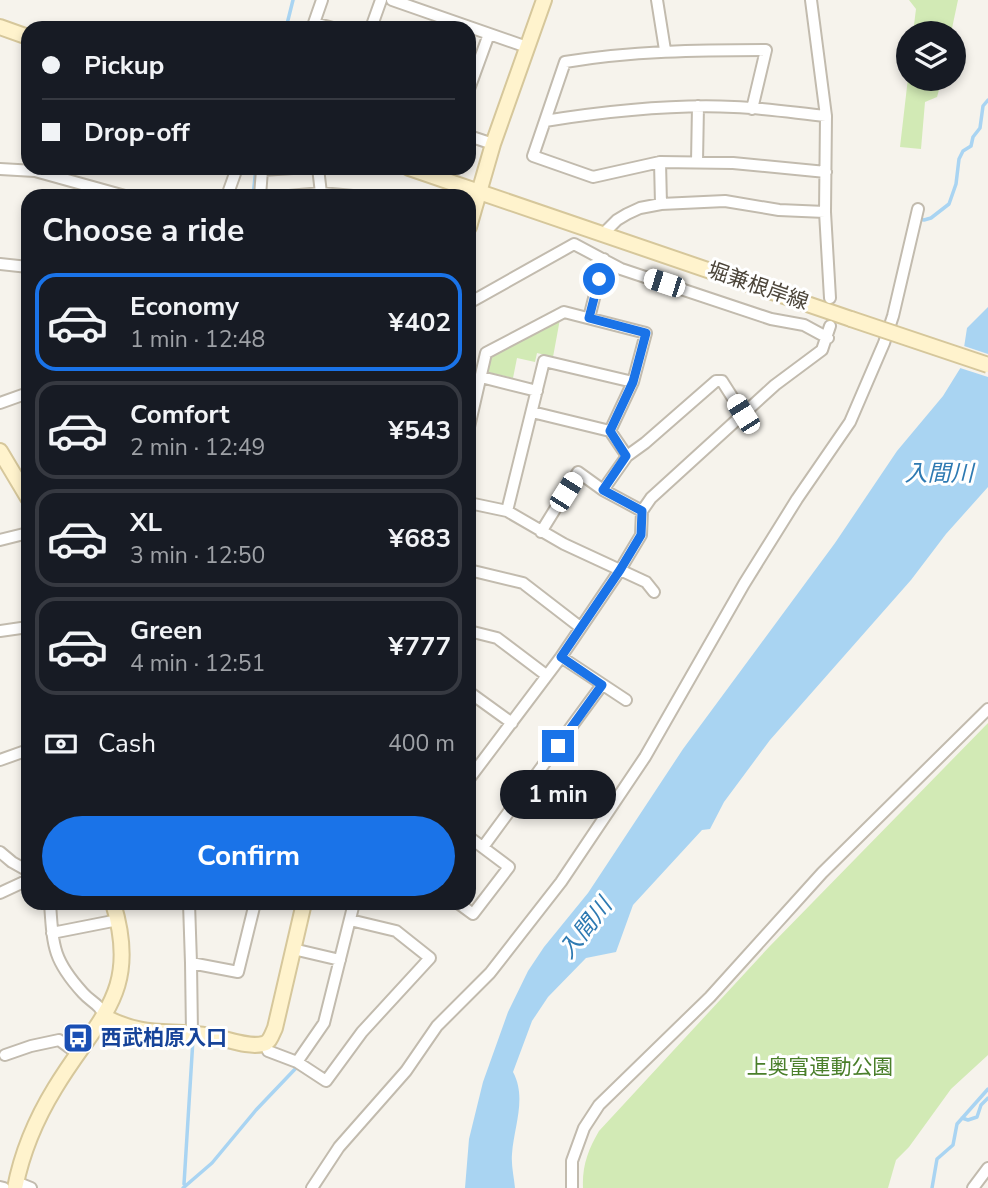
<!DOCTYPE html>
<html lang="en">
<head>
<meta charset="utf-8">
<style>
	body { margin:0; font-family:"Nunito Sans","Noto Sans JP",sans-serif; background:#242831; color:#f1f3f6; height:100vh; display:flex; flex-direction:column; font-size:26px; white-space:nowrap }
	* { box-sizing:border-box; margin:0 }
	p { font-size:23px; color:#9ea1a6 }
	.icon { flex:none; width:38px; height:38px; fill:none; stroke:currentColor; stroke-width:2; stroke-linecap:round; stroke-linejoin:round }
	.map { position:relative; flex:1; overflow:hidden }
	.sheet { position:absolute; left:21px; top:189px; width:455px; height:721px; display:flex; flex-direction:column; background:#171b24; border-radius:21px; box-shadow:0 4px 10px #0003 }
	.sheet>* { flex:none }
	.guide { position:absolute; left:21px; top:21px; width:455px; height:154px; border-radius:21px; box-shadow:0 4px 10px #0003; display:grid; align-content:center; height:154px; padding:0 21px; background:#171b24 }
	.tools { position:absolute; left:896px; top:21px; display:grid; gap:14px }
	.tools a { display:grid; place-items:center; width:70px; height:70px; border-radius:50%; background:#171b24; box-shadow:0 4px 10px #0003; font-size:35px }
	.end { position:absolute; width:32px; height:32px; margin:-16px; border:9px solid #1a73e8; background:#fff; box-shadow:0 0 0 4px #fff }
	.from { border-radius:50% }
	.bubble { position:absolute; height:49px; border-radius:24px; background:#171b24; box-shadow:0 4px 10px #0003; font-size:23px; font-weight:700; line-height:49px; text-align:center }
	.car { position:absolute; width:21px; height:42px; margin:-21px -10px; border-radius:9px; box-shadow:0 0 5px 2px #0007; background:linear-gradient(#fff 24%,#345 0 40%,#fff 0 76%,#345 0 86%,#fff 0) }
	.guide b { display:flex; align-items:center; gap:24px; height:66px; font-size:26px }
	.guide b+b { border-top:2px solid #363941 }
	.guide i { width:18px; height:18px; background:#f1f3f6 }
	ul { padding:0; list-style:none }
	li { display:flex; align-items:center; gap:21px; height:98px; margin:0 14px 10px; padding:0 7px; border:4px solid #363941; border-radius:21px }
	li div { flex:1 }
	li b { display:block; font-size:26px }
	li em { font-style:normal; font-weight:700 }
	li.selected { border-color:#1a73e8 }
	li>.icon { width:63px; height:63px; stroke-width:1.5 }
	h2 { padding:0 21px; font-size:32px; line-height:84px }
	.pay { display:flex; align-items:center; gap:18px; height:77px; padding:0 21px; font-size:26px }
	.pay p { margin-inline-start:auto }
	.cta { display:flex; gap:14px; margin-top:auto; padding:14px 21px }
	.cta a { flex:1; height:80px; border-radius:42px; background:#1a73e8; color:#fff; font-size:28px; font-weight:700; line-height:80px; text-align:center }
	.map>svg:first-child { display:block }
</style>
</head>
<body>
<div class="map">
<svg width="988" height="1188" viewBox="0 0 988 1188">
	<rect width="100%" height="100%" fill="#f6f3ec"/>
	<path fill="#d2eab5" d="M909,0H958L951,33H913L916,9Z
		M908,78L942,79L937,97L925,102L921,149L900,147Z
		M560,319L553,357L537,353L535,362L517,358L513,378L488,372L491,355Z
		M988,723V1055L951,1089L909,1147L896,1160L888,1188H583C582,1166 588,1150 599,1131L769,947Z"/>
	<path fill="#a9d4f2" d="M988,307V487L946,534L911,580L770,740L724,802L710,829L702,830L633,905L616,952L586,958L548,997L532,1021L513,1072C527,1098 514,1126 512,1154C511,1165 514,1177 515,1188H465L469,1139L483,1082L508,1012L528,971L544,947L588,893L683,749L835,543L897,451L943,396L961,367L967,328Z"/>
	<path fill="#f6f3ec" d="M961,345L988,354V377L957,367Z"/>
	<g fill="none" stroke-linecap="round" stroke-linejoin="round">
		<path stroke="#a9d4f2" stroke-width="3.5" d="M286,28L293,0
			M253,196L256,168
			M918,219L924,220L931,218L949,204L956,184L959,159L963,151L971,146L973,137L980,128L983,106L988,100
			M962,1118L968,1120L977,1117L981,1105L988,1098
			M184,1184L193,1039
			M183,1188L212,1163L256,1110L297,1067
			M932,1188L937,1159L953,1145L957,1124L988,1089"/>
		<g stroke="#c2bbae" stroke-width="14">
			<path id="street" d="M322,0L314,23L333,28
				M392,0L527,47
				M657,0L665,50
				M811,0L826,116L825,212L830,298
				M371,28L381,0
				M469,89L489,34
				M752,109L766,50C698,50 632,51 565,62L533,156L593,177L660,162L733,163L826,172
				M545,121C608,111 671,104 734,107C765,108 796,113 826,116
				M469,136L493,144
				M660,162L661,204
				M697,162L698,106
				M318,168L321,193
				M0,169L35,171L125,196
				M227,196L237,168
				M260,196L262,170L293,168
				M289,196L321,193L353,196
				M603,234L617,220L627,214L640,208L661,204L725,201L779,210L825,212
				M0,264L28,267
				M469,303L574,244L621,269L771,319L804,325L828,338
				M589,318L604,259
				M481,377L537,391
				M0,403L28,393
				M532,412L610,431L627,456L603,490L642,511
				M469,427L486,353L564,312L646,333L633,382L610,431
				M627,456L645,443L716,381H722L743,414
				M469,503L507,511L564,544L646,582L654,592
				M507,511L544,361L633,382
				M541,532L578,472L603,490
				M0,540L28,533
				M469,570L523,583L580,627
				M0,631L28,627
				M469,631L497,638L546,675
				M561,657L626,700
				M469,692L512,723
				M0,760L28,750
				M469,779L561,657L620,570L641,535L642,511L651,498L775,385L822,350L830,326
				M483,847L602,685
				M0,852L12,862L28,871
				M0,893L28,880
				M50,903C53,947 53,960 83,993C92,1003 99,1003 105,1017
				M189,903L191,963L238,972L255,903
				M458,903L473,914L509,867L469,837
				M52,933L118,920
				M293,949L340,960
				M191,963L192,1033
				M265,1044L268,1051L297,1062L326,1081L362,1032L430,958L396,931L350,920
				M5,1055L31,1046L59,1040L77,1053
				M297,1062L324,1023L354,903
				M16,1182L31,1188
				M0,1187L4,1188
				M312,1188L339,1147L406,1071L437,1026L490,973L561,882L645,757L744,584L797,499L850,422L884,343L893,316L918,209
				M572,1188V1161L584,1128L599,1105L710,997L822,873L988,709
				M973,1188L988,1168"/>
		</g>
		<g stroke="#d6c79b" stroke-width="18">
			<path id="secondary" d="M0,27L28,37
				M409,168L851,319
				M469,227L493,144L544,0
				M0,451L28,498
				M105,1017C145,1038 169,1029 210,1036C226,1038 247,1048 263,1044C270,1043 272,1034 275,1028L304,903
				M15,1188C22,1152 36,1119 55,1088C97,1018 141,994 113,903"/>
		</g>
		<use href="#street" stroke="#fff" stroke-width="10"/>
		<use href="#secondary" stroke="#fff3cd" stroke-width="14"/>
		<g stroke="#d6c79b" stroke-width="18" stroke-linecap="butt">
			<path id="secondary-bridge" d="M851,319L988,365"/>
		</g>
		<use href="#secondary-bridge" stroke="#fff3cd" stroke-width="14"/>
	</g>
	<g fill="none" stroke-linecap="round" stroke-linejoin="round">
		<path stroke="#1a73e8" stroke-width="9" d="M558,746L602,685L561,657L620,570L641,535L642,511L603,490L626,456L610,431L633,382L646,333L589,318L599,279"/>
	</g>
	<defs>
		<g id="bus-square" transform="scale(1.575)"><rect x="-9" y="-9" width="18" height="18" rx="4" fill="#1a4fb4" stroke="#fff"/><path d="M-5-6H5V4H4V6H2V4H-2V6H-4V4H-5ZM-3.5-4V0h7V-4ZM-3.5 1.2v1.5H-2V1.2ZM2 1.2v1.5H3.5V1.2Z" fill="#fff"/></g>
	</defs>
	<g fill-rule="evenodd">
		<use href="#bus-square" x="78" y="1038"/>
	</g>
	<g text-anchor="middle" stroke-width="6" stroke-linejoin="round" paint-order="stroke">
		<g font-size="21" fill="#4b4439" stroke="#fff">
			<text transform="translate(758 286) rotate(19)" y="7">堀兼根岸線</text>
		</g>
		<g font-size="21" font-weight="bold" fill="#164399" stroke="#fff" text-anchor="start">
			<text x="101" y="1045">西武柏原入口</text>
		</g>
		<g font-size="21" fill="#4a7f2a" stroke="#fff">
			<text x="820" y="1074">上奥富運動公園</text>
		</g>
		<g font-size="23" font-style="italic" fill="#2e7ab2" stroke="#fff">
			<text x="939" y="481">入間川</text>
			<text transform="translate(585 928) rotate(-52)" y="8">入間川</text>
		</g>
	</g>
</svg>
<div class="tools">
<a><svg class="icon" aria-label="layers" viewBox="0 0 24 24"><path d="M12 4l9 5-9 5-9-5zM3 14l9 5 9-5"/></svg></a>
</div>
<i class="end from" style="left:599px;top:279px"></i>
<i class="end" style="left:558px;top:746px"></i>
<div class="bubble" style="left:500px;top:770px;width:116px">1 min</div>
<i class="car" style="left:664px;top:283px;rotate:288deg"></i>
<i class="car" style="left:743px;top:414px;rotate:328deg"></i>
<i class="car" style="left:566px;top:492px;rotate:32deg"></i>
<div class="guide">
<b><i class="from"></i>Pickup</b>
<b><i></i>Drop-off</b>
</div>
<section class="sheet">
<h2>Choose a ride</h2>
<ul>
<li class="selected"><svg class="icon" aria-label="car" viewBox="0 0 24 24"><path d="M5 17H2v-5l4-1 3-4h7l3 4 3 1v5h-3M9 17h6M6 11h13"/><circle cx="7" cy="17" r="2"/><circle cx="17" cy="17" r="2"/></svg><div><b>Economy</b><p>1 min · 12:48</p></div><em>¥402</em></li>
<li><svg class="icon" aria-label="car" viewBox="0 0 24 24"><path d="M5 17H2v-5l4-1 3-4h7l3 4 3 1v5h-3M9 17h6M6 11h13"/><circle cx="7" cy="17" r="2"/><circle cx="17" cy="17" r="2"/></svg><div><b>Comfort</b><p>2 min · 12:49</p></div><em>¥543</em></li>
<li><svg class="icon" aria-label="car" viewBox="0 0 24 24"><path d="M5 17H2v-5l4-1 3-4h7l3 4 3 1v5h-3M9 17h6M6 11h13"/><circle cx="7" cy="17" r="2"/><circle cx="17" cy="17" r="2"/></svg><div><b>XL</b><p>3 min · 12:50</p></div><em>¥683</em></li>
<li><svg class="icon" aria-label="car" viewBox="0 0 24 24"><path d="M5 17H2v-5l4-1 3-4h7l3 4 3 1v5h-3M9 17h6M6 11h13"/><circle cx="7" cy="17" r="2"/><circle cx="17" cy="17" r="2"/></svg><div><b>Green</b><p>4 min · 12:51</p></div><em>¥777</em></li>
</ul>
<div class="pay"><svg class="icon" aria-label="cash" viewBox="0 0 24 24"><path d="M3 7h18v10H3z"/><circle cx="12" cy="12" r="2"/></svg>Cash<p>400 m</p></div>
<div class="cta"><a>Confirm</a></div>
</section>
</div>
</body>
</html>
